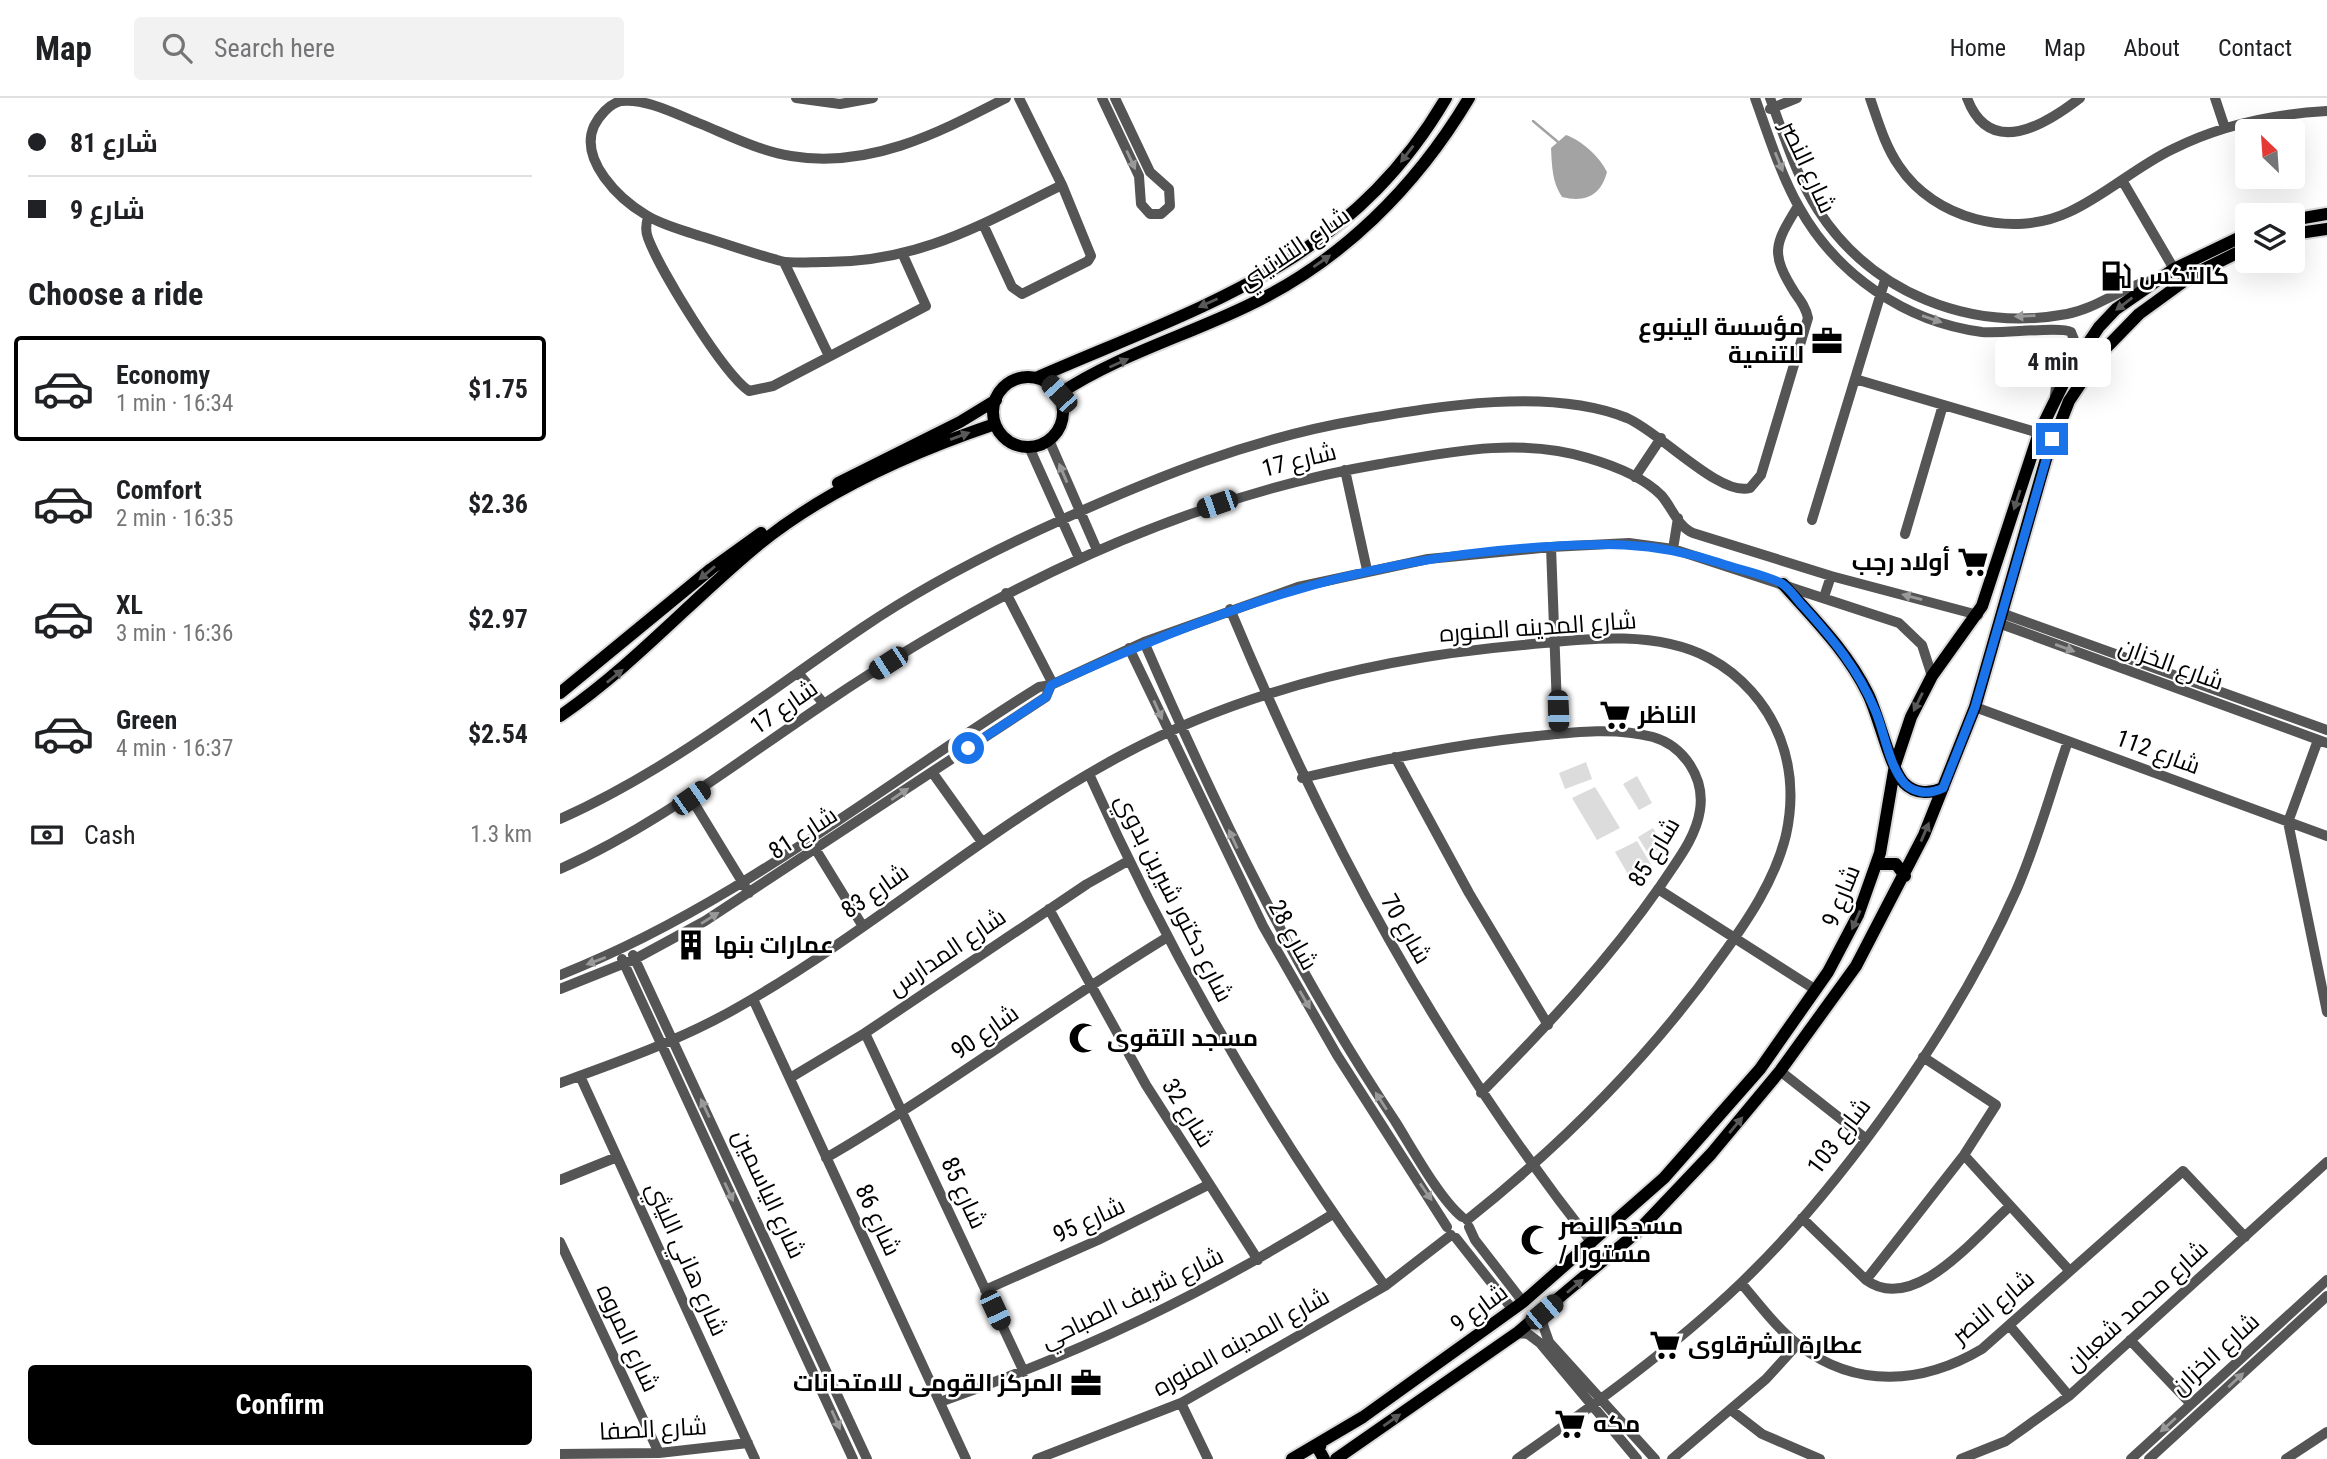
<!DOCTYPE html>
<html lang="en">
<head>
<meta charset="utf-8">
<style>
	body { margin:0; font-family:"Roboto Condensed",Cairo,sans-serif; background:#f2f2f2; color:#202124; height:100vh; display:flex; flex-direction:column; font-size:26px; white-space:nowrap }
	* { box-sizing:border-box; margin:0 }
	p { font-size:23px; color:#757577 }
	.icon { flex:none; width:38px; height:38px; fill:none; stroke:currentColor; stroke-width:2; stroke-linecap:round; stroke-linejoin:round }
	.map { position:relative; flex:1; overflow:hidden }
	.details { display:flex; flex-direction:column; background:#fff; width:560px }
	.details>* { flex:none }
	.hud { display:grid; align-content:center; height:154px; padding:0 28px; background:#fff }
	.needle { width:46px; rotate:335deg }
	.fabs { position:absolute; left:1675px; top:21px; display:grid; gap:14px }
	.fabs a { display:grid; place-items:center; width:70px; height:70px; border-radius:7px; background:#fff; box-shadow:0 7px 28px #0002; font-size:35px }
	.end { position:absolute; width:32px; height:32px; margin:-16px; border:9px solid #1a73e8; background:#fff; box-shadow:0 0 0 4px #fff }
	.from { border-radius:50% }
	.bubble { position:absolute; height:49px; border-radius:7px; background:#fff; box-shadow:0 7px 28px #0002; font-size:23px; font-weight:700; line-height:49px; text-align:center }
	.car { position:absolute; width:21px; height:42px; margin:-21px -10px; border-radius:9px; box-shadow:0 0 5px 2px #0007; background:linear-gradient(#222 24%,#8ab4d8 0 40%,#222 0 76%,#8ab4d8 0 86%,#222 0) }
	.hud b { display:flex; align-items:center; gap:24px; height:66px; font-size:26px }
	.hud b+b { border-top:2px solid #e0e0e0 }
	.hud i { width:18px; height:18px; background:#202124 }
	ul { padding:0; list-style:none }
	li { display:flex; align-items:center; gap:21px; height:105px; margin:0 14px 10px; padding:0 14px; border:4px solid transparent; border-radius:7px }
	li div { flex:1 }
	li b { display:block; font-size:26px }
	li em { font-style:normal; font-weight:700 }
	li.active { border-color:#000 }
	li>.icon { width:63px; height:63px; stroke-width:1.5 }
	h2 { padding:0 28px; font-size:32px; line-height:84px }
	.pay { display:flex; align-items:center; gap:18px; height:77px; padding:0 28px; font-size:26px }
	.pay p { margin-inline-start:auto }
	.action { display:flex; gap:14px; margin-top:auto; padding:14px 28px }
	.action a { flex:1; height:80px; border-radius:7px; background:#000; color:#fff; font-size:28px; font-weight:700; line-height:80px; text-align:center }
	header { display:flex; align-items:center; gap:42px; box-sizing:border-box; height:98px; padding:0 35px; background:#fff; border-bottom:2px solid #e0e0e0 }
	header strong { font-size:33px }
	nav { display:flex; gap:38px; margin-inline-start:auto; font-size:24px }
	.search { width:490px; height:63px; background:#f2f2f2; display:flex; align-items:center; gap:18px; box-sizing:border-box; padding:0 24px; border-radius:7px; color:#757577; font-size:26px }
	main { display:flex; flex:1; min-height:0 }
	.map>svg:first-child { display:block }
</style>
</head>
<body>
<header>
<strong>Map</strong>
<div class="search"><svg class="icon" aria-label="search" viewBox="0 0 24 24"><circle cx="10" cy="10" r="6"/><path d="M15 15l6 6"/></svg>Search here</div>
<nav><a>Home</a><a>Map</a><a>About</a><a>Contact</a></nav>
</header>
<main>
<section class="details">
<div class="hud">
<b><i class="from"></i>شارع 81</b>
<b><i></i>شارع 9</b>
</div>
<h2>Choose a ride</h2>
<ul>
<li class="active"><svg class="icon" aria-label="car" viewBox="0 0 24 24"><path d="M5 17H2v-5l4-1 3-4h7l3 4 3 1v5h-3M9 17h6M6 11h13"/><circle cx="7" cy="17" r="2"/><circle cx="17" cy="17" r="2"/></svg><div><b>Economy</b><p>1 min · 16:34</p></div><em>$1.75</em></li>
<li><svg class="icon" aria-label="car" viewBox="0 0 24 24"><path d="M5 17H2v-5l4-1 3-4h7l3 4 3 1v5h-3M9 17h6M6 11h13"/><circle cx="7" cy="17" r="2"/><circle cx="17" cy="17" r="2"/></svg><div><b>Comfort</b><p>2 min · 16:35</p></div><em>$2.36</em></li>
<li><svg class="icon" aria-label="car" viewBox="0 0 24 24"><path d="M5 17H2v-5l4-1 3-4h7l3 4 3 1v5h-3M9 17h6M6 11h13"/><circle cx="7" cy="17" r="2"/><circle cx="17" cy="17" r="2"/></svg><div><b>XL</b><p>3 min · 16:36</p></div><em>$2.97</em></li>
<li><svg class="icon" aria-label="car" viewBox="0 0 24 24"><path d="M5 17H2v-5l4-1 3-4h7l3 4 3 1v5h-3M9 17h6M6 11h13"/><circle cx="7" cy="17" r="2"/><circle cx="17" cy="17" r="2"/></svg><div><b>Green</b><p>4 min · 16:37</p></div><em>$2.54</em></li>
</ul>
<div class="pay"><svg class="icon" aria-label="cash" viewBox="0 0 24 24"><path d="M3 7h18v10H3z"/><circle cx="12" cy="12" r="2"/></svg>Cash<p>1.3 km</p></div>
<div class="action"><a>Confirm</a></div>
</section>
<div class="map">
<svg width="1767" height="1361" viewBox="0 0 1767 1361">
	<rect width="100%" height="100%" fill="#fff"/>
	<path fill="#dcdcdc" d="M1026,664L1032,681L1005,691L999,675Z
		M1077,678L1092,705L1079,712L1063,686Z
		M1035,689L1060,730L1037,742L1012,700Z
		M1093,730L1104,748L1089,757L1078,739Z
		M1077,743L1093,770L1075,788L1055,754Z"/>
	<path fill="#a3a3a3" d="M1006,37C1021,42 1040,59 1047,74C1041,97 1026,105 1002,99C992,84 992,68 991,50Z"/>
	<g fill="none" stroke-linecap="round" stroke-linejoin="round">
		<path stroke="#a3a3a3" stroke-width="2.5" d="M973,23L998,44"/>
		<g stroke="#dbdbdb" stroke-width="16">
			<path id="major" d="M1732,122L1767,116
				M1732,136L1767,131
				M433 314a35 35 0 1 1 70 0a35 35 0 1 1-70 0Z
				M476,280C641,208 789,166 886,0
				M499,296C556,258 625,238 687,208C781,164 856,89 909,0
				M278,385L400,324L436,302
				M1223,486C1254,521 1287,553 1308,596C1319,618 1330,670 1344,685C1355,696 1370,696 1383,690
				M0,595L151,471L201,435
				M0,618C73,568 130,503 198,447C267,391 352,354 435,326
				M1316,766H1336L1345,778
				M761,1345L759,1352L764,1361
				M732,1361L803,1319L963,1204L1104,1080L1200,971L1268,874L1298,817L1320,755L1335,667L1351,619L1372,578L1422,508L1479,335L1510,272L1539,229L1556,211L1614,171L1687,136
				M776,1361L957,1235L1076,1135L1151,1056L1220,973L1296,868L1364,737L1415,609L1486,361L1509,303L1541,255L1579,216L1634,176L1687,150"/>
		</g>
		<path stroke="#555" stroke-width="10" d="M236,0L280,6L313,0
			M446,0C378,35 310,71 231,58C200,53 170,38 141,26C118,17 86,0 61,3C49,6 39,18 34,28C19,62 59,101 86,117C102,127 122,132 140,138C167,146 194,156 221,163C234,166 250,164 263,164C358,165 420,127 502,87L459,0
			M542,0L579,78L581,106L590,116H601L610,108L609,91L590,74L555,0
			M1195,0C1208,36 1220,75 1239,109C1276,176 1345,224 1422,234C1441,236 1501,228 1511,234L1515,244L1497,278L1495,298
			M1210,0C1224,37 1236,78 1258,112C1312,195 1409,234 1507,216C1539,210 1563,187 1596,182
			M1310,0C1318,23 1325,48 1339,68C1374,121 1452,141 1509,114C1546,97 1577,68 1613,51C1661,27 1714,16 1767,13
			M1407,0C1430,61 1485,27 1520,0
			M1655,0L1665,30
			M1210,11L1237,0
			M1562,82L1614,171
			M88,119C86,126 85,133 88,140C100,172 162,274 189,293L213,288L366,208L343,157
			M423,126L452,189L462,196L528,163L531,158L502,87
			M224,164L269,258
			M1295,281L1479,335
			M489,342L537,452
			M469,349L519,460
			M785,372L807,472
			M1075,379L1101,340
			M1252,422L1325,182
			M1345,436L1383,307
			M991,449L998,636
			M1113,451L1118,420
			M446,495L493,586
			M1264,499L1271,478
			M670,511C767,744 876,947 1032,1145
			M1444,516L1767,632
			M1441,526L1767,645
			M584,544C656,710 734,872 835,1023C852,1050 879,1100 902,1119
			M569,550L703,828L777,957L887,1129
			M239,576L264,606
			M1415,609L1767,738
			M1758,642L1728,724L1767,914
			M835,659L909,795L988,927
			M372,674L422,744
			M529,676C610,857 708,1028 825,1188
			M742,680C820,662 897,646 977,638C1014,634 1056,629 1093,639C1124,648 1145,680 1140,712C1136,740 1116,764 1101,787C1048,863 986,929 921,995
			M131,700L189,795
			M0,721C110,672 203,597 302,530C364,488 430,454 499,423C596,379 693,340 799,322C879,308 989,289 1067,320C1100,334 1160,399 1190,390L1201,377L1248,220C1246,210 1241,203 1235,195C1210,155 1214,147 1238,108
			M256,752L302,827
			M0,771C96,728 177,664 264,606C433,492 618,401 820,366C889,354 959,339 1028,360C1052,367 1082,378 1101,397C1112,409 1117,428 1133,435L1271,478L1418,517
			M1098,791L1256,892
			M489,811L586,987L698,1162
			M73,857L307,1361
			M62,861L293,1361
			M0,877C174,809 321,687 479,589L491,587L584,544L738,489L868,461L991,449L1069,445L1113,451L1339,525L1362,547L1372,578
			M0,891L75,861L145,823L486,599L491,587
			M193,901L406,1361
			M305,935L464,1274
			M1220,973L1305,1040
			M20,978L195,1361
			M230,980L305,935L527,786L568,763
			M0,985C61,963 126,940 182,907C314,831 429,728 564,656C687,591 825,559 963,547C1022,541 1095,531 1149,560C1181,577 1207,606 1220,640C1232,671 1233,705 1226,737C1215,782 1188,822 1161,859C1089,960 1004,1045 907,1122
			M1404,1057L1508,1171
			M266,1060C383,992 491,910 606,840
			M0,1082L57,1059
			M1242,1120L1306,1182C1354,1217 1415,1139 1450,1108
			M909,1129L915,1142L963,1204
			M896,1140L953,1212
			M0,1144L99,1355
			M1306,1182L1404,1057L1436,1007L1363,959
			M1181,1185C1199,1206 1218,1232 1240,1248C1297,1291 1363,1286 1422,1251L1623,1073L1685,1139
			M425,1192L538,1142L648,1087
			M984,1214L983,1227L989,1244L1095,1361
			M1449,1227L1509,1298
			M957,1235L968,1236L980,1245L1077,1361
			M1570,1242L1631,1306
			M380,1304C525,1253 642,1197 773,1116
			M621,1305L648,1361
			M1171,1312L1202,1336L1260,1361
			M0,1356L99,1355L188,1345
			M477,1361L621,1305L825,1188L891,1137
			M957,1361C1034,1307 1113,1250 1181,1185C1285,1085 1398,924 1456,793C1477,745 1491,693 1508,643
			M1112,1361L1206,1281L1237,1247
			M1401,1361L1446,1343L1509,1298L1767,1064
			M1571,1361L1767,1182
			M1589,1361L1767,1198
			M1726,1361L1767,1334"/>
		<use href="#major" stroke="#000" stroke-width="12"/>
	</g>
	<defs><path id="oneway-solid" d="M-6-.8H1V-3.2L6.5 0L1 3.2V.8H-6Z" transform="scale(1.75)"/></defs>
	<g fill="#595959">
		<use href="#oneway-solid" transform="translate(847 56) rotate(128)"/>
		<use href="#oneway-solid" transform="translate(762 163) rotate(-35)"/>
		<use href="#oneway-solid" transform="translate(648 205) rotate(156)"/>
		<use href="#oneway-solid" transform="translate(1564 206) rotate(143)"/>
		<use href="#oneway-solid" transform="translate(559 265) rotate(-24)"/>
		<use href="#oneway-solid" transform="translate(400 338) rotate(-20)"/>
		<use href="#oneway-solid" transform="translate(1457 402) rotate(108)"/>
		<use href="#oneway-solid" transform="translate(147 475) rotate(140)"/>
		<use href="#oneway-solid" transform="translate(55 578) rotate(-39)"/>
		<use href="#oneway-solid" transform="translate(1358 604) rotate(116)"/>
		<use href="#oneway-solid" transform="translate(1365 734) rotate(-67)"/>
		<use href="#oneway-solid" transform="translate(1296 822) rotate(114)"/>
		<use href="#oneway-solid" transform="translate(1176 1027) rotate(-50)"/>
		<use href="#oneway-solid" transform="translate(1015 1188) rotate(-40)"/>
		<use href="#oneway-solid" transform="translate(832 1322) rotate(-35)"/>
	</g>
	<g fill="#999">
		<use href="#oneway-solid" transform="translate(571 62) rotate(65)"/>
		<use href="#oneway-solid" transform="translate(1219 64) rotate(68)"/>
		<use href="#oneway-solid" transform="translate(1465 218) rotate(178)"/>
		<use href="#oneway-solid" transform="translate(1372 221) rotate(19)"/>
		<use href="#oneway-solid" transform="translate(503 375) rotate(-113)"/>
		<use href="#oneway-solid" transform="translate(1352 499) rotate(-165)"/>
		<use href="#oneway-solid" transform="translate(1505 550) rotate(20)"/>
		<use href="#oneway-solid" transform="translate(598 612) rotate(66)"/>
		<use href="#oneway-solid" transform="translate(340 696) rotate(-34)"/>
		<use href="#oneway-solid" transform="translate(673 741) rotate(-115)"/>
		<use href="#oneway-solid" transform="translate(150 820) rotate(-32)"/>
		<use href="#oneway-solid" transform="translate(36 863) rotate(159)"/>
		<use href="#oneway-solid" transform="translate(745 902) rotate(60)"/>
		<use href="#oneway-solid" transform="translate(821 1003) rotate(-123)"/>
		<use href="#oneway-solid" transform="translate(145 1010) rotate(-115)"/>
		<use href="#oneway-solid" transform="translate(169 1094) rotate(65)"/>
		<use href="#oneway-solid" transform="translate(866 1094) rotate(55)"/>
		<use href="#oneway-solid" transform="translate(1676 1282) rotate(-43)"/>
		<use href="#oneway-solid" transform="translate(276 1322) rotate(66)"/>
		<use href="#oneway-solid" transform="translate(1608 1327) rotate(138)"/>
	</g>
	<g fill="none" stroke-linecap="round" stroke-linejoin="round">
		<path stroke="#1a73e8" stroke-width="9" d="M408,650L486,599L491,587C651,514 790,463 967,450C1040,445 1090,442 1160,465C1180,472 1203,476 1221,485C1229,489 1236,501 1243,508C1272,540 1298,571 1315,612C1324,633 1328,662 1341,681C1351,696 1369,697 1383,690L1415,609L1492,341"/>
	</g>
	<defs>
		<g id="fuel-bare" transform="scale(2.415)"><path d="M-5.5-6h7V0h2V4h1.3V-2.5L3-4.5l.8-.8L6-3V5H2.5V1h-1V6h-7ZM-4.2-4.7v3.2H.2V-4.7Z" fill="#000" stroke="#fff" stroke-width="2.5" paint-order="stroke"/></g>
		<g id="office-bare" transform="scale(2.415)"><path d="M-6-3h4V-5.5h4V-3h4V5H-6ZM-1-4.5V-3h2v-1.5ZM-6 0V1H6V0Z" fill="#000" stroke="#fff" stroke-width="2.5" paint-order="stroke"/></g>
		<g id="supermarket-bare" transform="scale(2.415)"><path d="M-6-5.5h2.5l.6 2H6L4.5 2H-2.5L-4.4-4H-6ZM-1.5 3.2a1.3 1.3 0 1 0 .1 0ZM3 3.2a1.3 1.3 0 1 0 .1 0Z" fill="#000" stroke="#fff" stroke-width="2.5" paint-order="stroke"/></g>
		<g id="building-bare" transform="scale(2.415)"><path d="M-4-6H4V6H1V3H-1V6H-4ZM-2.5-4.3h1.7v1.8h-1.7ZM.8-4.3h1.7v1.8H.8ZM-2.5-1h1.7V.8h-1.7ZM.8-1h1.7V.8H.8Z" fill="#000" stroke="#fff" stroke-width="2.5" paint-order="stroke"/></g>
		<g id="mosque-bare" transform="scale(2.415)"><path d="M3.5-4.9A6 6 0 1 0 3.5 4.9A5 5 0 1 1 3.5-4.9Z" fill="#000" stroke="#fff" stroke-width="2.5" paint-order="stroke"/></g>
	</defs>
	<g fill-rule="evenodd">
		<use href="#fuel-bare" x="1556" y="178"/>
		<use href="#office-bare" x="1267" y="243"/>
		<use href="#supermarket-bare" x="1413" y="464"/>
		<use href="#supermarket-bare" x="1055" y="617"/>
		<use href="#building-bare" x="131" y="847"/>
		<use href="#mosque-bare" x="524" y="940"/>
		<use href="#mosque-bare" x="976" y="1142"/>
		<use href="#supermarket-bare" x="1105" y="1247"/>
		<use href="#office-bare" x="526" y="1285"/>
		<use href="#supermarket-bare" x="1010" y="1326"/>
	</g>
	<g text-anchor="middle" stroke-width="5" stroke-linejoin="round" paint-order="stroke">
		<g font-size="24" fill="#000" stroke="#fff">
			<text transform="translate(1248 69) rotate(65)" y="8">شارع النصر</text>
			<text transform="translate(734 151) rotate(-34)" y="8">شارع التلاتيني</text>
			<text transform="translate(739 362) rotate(-14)" y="8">شارع 17</text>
			<text transform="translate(978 529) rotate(-4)" y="8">شارع المدينه المنوره</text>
			<text transform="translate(1611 566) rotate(20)" y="8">شارع الخزان</text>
			<text transform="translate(224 609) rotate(-35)" y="8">شارع 17</text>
			<text transform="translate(1598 654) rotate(20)" y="8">شارع 112</text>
			<text transform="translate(243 735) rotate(-33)" y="8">شارع 81</text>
			<text transform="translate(1094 754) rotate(-59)" y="8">شارع 85</text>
			<text transform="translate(315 793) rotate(-35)" y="8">شارع 83</text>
			<text transform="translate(1281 798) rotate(-68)" y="8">شارع 9</text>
			<text transform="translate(614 800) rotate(63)" y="8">شارع دكتور شيرين بدوي</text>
			<text transform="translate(846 831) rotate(60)" y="8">شارع 70</text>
			<text transform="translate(733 837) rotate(61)" y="8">شارع 28</text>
			<text transform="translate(387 854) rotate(-34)" y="8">شارع المدارس</text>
			<text transform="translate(425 934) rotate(-35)" y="8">شارع 90</text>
			<text transform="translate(628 1015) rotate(58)" y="8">شارع 32</text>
			<text transform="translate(1279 1038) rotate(-53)" y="8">شارع 103</text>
			<text transform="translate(404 1095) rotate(65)" y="8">شارع 85</text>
			<text transform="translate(209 1096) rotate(65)" y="8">شارع الياسمين</text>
			<text transform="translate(318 1122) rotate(65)" y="8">شارع 86</text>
			<text transform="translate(529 1122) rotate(-25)" y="8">شارع 95</text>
			<text transform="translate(127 1161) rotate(66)" y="8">شارع هاني الليثي</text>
			<text transform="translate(572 1200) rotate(-26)" y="8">شارع شريف الصباحي</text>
			<text transform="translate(1577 1208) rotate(-42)" y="8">شارع محمد شعبان</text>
			<text transform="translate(1433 1209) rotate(-40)" y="8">شارع النصر</text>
			<text transform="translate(919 1210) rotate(-36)" y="8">شارع 9</text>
			<text transform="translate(68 1240) rotate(65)" y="8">شارع المروه</text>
			<text transform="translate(681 1244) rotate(-29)" y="8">شارع المدينه المنوره</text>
			<text transform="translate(1655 1256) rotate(-42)" y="8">شارع الخزان</text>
			<text transform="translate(93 1331) rotate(-3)" y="8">شارع الصفا</text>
		</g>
		<g font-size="24" font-weight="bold" fill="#000" stroke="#fff" text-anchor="start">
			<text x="1579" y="186">كالتكس</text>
			<text x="1244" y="237" text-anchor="end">مؤسسة الينبوع<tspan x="1244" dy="28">للتنمية</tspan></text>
			<text x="1390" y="472" text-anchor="end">أولاد رجب</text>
			<text x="1078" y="625">الناظر</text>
			<text x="154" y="855">عمارات بنها</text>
			<text x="547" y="948">مسجد التقوى</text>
			<text x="999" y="1136">مسجد النصر<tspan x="999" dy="28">/ مستورا</tspan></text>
			<text x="1128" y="1255">عطارة الشرقاوى</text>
			<text x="503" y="1293" text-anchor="end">المركز القومى للامتحانات</text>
			<text x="1033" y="1334">مكه</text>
		</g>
	</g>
</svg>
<div class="fabs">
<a><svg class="needle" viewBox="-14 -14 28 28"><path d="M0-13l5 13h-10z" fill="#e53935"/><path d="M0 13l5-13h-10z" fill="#757577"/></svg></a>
<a><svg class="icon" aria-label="layers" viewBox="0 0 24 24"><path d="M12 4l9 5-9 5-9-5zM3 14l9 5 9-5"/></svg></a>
</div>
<i class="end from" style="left:408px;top:650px"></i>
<i class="end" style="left:1492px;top:341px"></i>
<div class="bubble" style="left:1435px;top:240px;width:116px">4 min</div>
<i class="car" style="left:499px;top:296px;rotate:318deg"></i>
<i class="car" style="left:657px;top:406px;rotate:251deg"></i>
<i class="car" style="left:328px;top:565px;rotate:237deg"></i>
<i class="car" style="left:998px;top:613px;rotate:178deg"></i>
<i class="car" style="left:131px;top:700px;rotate:55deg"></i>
<i class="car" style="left:435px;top:1212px;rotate:155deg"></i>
<i class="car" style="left:984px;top:1214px;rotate:50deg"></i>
</div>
</main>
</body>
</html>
